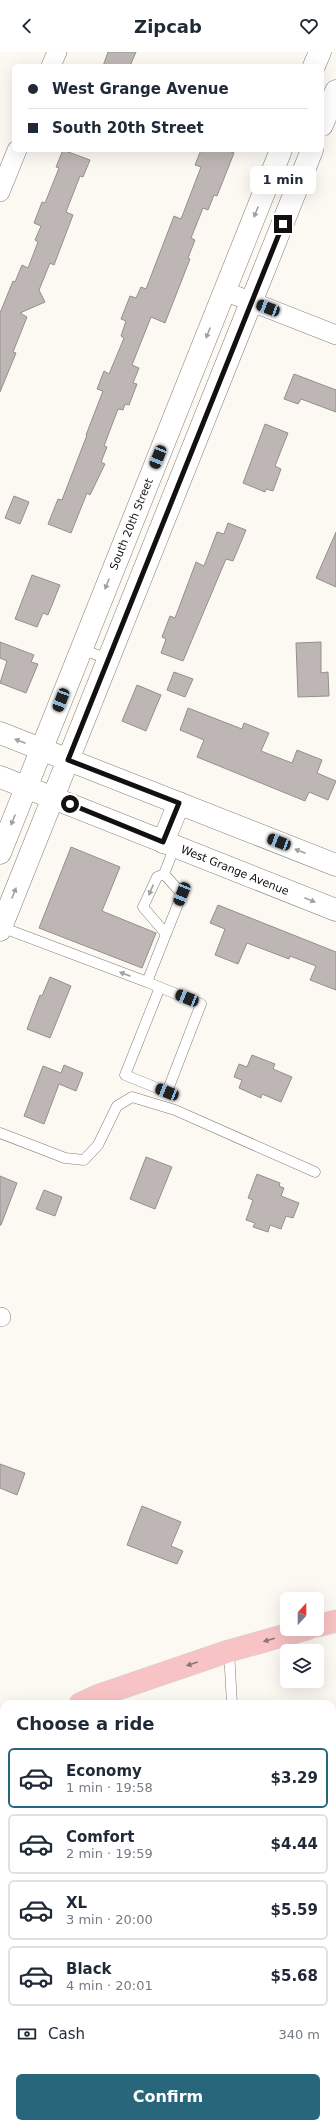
<!DOCTYPE html>
<html lang="en">
<head>
<meta charset="utf-8">
<style>
	body { margin:0; font-family:"DejaVu Sans",sans-serif; background:#f2f2f3; color:#1f2937; height:100vh; display:flex; flex-direction:column; font-size:15px; white-space:nowrap }
	* { box-sizing:border-box; margin:0 }
	p { font-size:13px; color:#747a83 }
	.icon { flex:none; width:22px; height:22px; fill:none; stroke:currentColor; stroke-width:2; stroke-linecap:round; stroke-linejoin:round }
	.map { position:relative; flex:1; overflow:hidden }
	.side { position:absolute; left:0px; top:1648px; width:336px; height:428px; display:flex; flex-direction:column; background:#fff; border-radius:12px 12px 0 0; box-shadow:0 4px 16px #0002 }
	.side>* { flex:none }
	.top-card { position:absolute; left:12px; top:12px; width:312px; height:88px; border-radius:6px; box-shadow:0 4px 16px #0002; display:grid; align-content:center; height:88px; padding:0 16px; background:#fff }
	.needle { width:26px; rotate:21deg }
	.controls { position:absolute; left:280px; top:1540px; display:grid; gap:8px }
	.controls a { display:grid; place-items:center; width:44px; height:44px; border-radius:6px; background:#fff; box-shadow:0 4px 16px #0002; font-size:20px }
	.end { position:absolute; width:18px; height:18px; margin:-9px; border:5px solid #12110f; background:#fff; box-shadow:0 0 0 2px #fff }
	.from { border-radius:50% }
	.bubble { position:absolute; height:28px; border-radius:6px; background:#fff; box-shadow:0 4px 16px #0002; font-size:13px; font-weight:700; line-height:28px; text-align:center }
	.car { position:absolute; width:12px; height:24px; margin:-12px -6px; border-radius:5px; box-shadow:0 0 3px 1px #0007; background:linear-gradient(#222 24%,#8ab4d8 0 40%,#222 0 76%,#8ab4d8 0 86%,#222 0) }
	.top-card b { display:flex; align-items:center; gap:14px; height:38px; font-size:15px }
	.top-card b+b { border-top:1px solid #e0e1e3 }
	.top-card i { width:10px; height:10px; background:#1f2937 }
	ul { padding:0; list-style:none }
	li { display:flex; align-items:center; gap:12px; height:60px; margin:0 8px 6px; padding:0 8px; border:2px solid #e0e1e3; border-radius:6px }
	li div { flex:1 }
	li b { display:block; font-size:15px }
	li em { font-style:normal; font-weight:700 }
	li.current { border-color:#27667b }
	li>.icon { width:36px; height:36px; stroke-width:1.5 }
	h2 { padding:0 16px; font-size:18px; line-height:48px }
	.pay { display:flex; align-items:center; gap:10px; height:44px; padding:0 16px; font-size:15px }
	.pay p { margin-inline-start:auto }
	.button { display:flex; gap:8px; margin-top:auto; padding:8px 16px }
	.button a { flex:1; height:46px; border-radius:6px; background:#27667b; color:#fff; font-size:16px; font-weight:700; line-height:46px; text-align:center }
	header { display:flex; justify-content:space-between; align-items:center; height:52px; padding:0 16px; background:#fff; font-size:18px; font-weight:700 }
	.map>svg:first-child { display:block }
</style>
</head>
<body>
<header><svg class="icon" aria-label="back" viewBox="0 0 24 24"><path d="M15 5l-7 7 7 7"/></svg>Zipcab<svg class="icon" aria-label="heart" viewBox="0 0 24 24"><path d="M12 20l-8-8c-3-5 5-10 8-4 3-6 11-1 8 4z"/></svg></header>
<div class="map">
<svg width="336" height="2076" viewBox="0 0 336 2076">
	<rect width="100%" height="100%" fill="#fcf8f2"/>
	<path fill="#bdb6b4" stroke="#96908d" d="M108,0H136L130,14H103Z
		M63,98L90,108L83,125L80,124L66,160L73,163L54,213L50,211L39,238L45,250L20,261L27,265L13,300L16,301L0,340V261L13,229L15,230L22,213L28,216L38,190L35,188L41,174L34,171L42,150L45,151L59,116L56,115Z
		M201,98H226L234,101L217,144L214,143L208,158L203,156L191,186L195,188L188,206L190,207L165,271L151,265L132,313L139,316L133,331L137,332L129,353L125,352L123,358L118,357L104,394L107,395L101,410L105,412L90,443L87,441L71,481L48,472L58,447L62,448L87,383H86L103,339L97,337L104,319L109,322L124,286L121,284L126,269L121,267L130,244L136,246L141,235L146,237L174,164L181,167L201,115L195,113Z
		M294,322L336,338V360L301,347L298,352L284,347Z
		M265,372L288,381L275,414L281,417L273,439L266,437L265,440L243,431Z
		M14,444L29,450L20,472L5,466Z
		M228,471L246,478L233,509L226,507L183,609L161,601L166,587L162,585L170,564L175,566L196,510L204,514L217,480L224,482Z
		M336,480V535L316,526Z
		M32,523L60,533L48,563L43,561L37,575L15,567Z
		M0,590L34,603L31,610L38,612L26,641L0,631L7,609L0,606Z
		M321,590V621L328,620L329,644L298,645L296,591Z
		M174,620L193,627L185,645L167,638Z
		M137,633L161,643L146,679L122,669Z
		M188,656L242,677L244,671L269,681L261,699L292,711L297,698L322,708L317,721L336,729L328,748L309,740L305,749L197,705L204,688L180,678Z
		M71,795L120,815L102,859L156,881L142,916L39,876Z
		M218,853L336,900V938L310,928L316,914L290,904L289,907L247,891L238,912L215,903L225,877L210,871Z
		M50,925L71,934L50,986L27,977L40,943L42,944Z
		M252,1003L275,1012L273,1017L292,1025L281,1050L262,1042L261,1046L239,1036L242,1028L234,1025L239,1012L247,1015Z
		M64,1013L83,1021L76,1039L59,1032L44,1072L24,1064L43,1014L61,1021Z
		M146,1105L172,1115L155,1157L130,1147Z
		M257,1122L280,1131L279,1134L284,1136L281,1144L299,1151L293,1166L286,1164L281,1177L270,1173L268,1180L253,1175L255,1171L246,1168L253,1148L248,1146Z
		M0,1124L17,1131L1,1173H0Z
		M44,1138L62,1145L55,1164L36,1157Z
		M0,1412L25,1421L17,1443L0,1436Z
		M142,1454L181,1470L171,1494L183,1499L177,1512L127,1493Z"/>
	<g fill="none" stroke-linecap="round" stroke-linejoin="round">
		<g stroke="#817d78" stroke-width="11">
			<path id="service" d="M81,597L108,607
				M164,822L182,842L166,882
				M1,875L147,930L166,882L143,855L157,825L164,822L175,794
				M147,930L201,952L167,1040L125,1023L160,935
				M0,1081L65,1106L84,1108L98,1093L117,1054L132,1045L175,1058L315,1120
				M229,1599L232,1652"/>
		</g>
		<g stroke="#817d78" stroke-width="20">
			<path id="minor" d="M51,14L57,0
				M0,140L17,98
				M224,239L336,283
				M0,1265H1"/>
		</g>
		<g stroke="#817d78" stroke-width="23">
			<path id="tertiary" d="M314,14L320,0
				M322,73L336,39
				M0,681L336,813
				M0,725L336,858
				M163,790L179,751
				M0,801L281,98
				M0,878L312,98"/>
		</g>
		<g stroke="#d4d4d4" stroke-width="23">
			<path id="motorway" d="M317,1574L336,1569
				M80,1652L97,1644L229,1599L307,1577
				M0,1697L4,1693
				M0,1746L4,1742
				M332,1753L336,1757
				M13,2072L18,2076"/>
		</g>
		<use href="#service" stroke="#fff" stroke-width="10"/>
		<use href="#minor" stroke="#fff" stroke-width="19"/>
		<use href="#tertiary" stroke="#fff" stroke-width="22"/>
		<use href="#motorway" stroke="#f7c3c4" stroke-width="22"/>
	</g>
	<defs><path id="oneway-solid" d="M-6-.8H1V-3.2L6.5 0L1 3.2V.8H-6Z"/></defs>
	<g fill="#a0a09f">
		<use href="#oneway-solid" transform="translate(256 160) rotate(112)"/>
		<use href="#oneway-solid" transform="translate(208 281) rotate(112)"/>
		<use href="#oneway-solid" transform="translate(107 532) rotate(112)"/>
		<use href="#oneway-solid" transform="translate(20 689) rotate(-159)"/>
		<use href="#oneway-solid" transform="translate(13 768) rotate(112)"/>
		<use href="#oneway-solid" transform="translate(300 799) rotate(-159)"/>
		<use href="#oneway-solid" transform="translate(151 838) rotate(113)"/>
		<use href="#oneway-solid" transform="translate(14 841) rotate(-68)"/>
		<use href="#oneway-solid" transform="translate(310 848) rotate(22)"/>
		<use href="#oneway-solid" transform="translate(125 922) rotate(-159)"/>
	</g>
	<g fill="#907373">
		<use href="#oneway-solid" transform="translate(269 1588) rotate(164)"/>
		<use href="#oneway-solid" transform="translate(192 1612) rotate(161)"/>
	</g>
	<g fill="none" stroke-linecap="round" stroke-linejoin="round">
		<path stroke="#12110f" stroke-width="5" d="M70,752L163,790L179,751L68,708L283,172"/>
	</g>
	<g text-anchor="middle" stroke-width="3" stroke-linejoin="round" paint-order="stroke">
		<g font-size="11" fill="#12110f" stroke="#fff">
			<text transform="translate(131 472) rotate(-68)" y="4">South 20th Street</text>
			<text transform="translate(235 818) rotate(22)" y="4">West Grange Avenue</text>
		</g>
	</g>
</svg>
<div class="controls">
<a><svg class="needle" viewBox="-14 -14 28 28"><path d="M0-13l5 13h-10z" fill="#e53935"/><path d="M0 13l5-13h-10z" fill="#747a83"/></svg></a>
<a><svg class="icon" aria-label="layers" viewBox="0 0 24 24"><path d="M12 4l9 5-9 5-9-5zM3 14l9 5 9-5"/></svg></a>
</div>
<i class="end from" style="left:70px;top:752px"></i>
<i class="end" style="left:283px;top:172px"></i>
<div class="bubble" style="left:250px;top:114px;width:66px">1 min</div>
<i class="car" style="left:268px;top:256px;rotate:291deg"></i>
<i class="car" style="left:158px;top:405px;rotate:202deg"></i>
<i class="car" style="left:61px;top:648px;rotate:201deg"></i>
<i class="car" style="left:279px;top:790px;rotate:291deg"></i>
<i class="car" style="left:182px;top:842px;rotate:202deg"></i>
<i class="car" style="left:187px;top:946px;rotate:292deg"></i>
<i class="car" style="left:167px;top:1040px;rotate:292deg"></i>
<div class="top-card">
<b><i class="from"></i>West Grange Avenue</b>
<b><i></i>South 20th Street</b>
</div>
<section class="side">
<h2>Choose a ride</h2>
<ul>
<li class="current"><svg class="icon" aria-label="car" viewBox="0 0 24 24"><path d="M5 17H2v-5l4-1 3-4h7l3 4 3 1v5h-3M9 17h6M6 11h13"/><circle cx="7" cy="17" r="2"/><circle cx="17" cy="17" r="2"/></svg><div><b>Economy</b><p>1 min · 19:58</p></div><em>$3.29</em></li>
<li><svg class="icon" aria-label="car" viewBox="0 0 24 24"><path d="M5 17H2v-5l4-1 3-4h7l3 4 3 1v5h-3M9 17h6M6 11h13"/><circle cx="7" cy="17" r="2"/><circle cx="17" cy="17" r="2"/></svg><div><b>Comfort</b><p>2 min · 19:59</p></div><em>$4.44</em></li>
<li><svg class="icon" aria-label="car" viewBox="0 0 24 24"><path d="M5 17H2v-5l4-1 3-4h7l3 4 3 1v5h-3M9 17h6M6 11h13"/><circle cx="7" cy="17" r="2"/><circle cx="17" cy="17" r="2"/></svg><div><b>XL</b><p>3 min · 20:00</p></div><em>$5.59</em></li>
<li><svg class="icon" aria-label="car" viewBox="0 0 24 24"><path d="M5 17H2v-5l4-1 3-4h7l3 4 3 1v5h-3M9 17h6M6 11h13"/><circle cx="7" cy="17" r="2"/><circle cx="17" cy="17" r="2"/></svg><div><b>Black</b><p>4 min · 20:01</p></div><em>$5.68</em></li>
</ul>
<div class="pay"><svg class="icon" aria-label="cash" viewBox="0 0 24 24"><path d="M3 7h18v10H3z"/><circle cx="12" cy="12" r="2"/></svg>Cash<p>340 m</p></div>
<div class="button"><a>Confirm</a></div>
</section>
</div>
</body>
</html>
